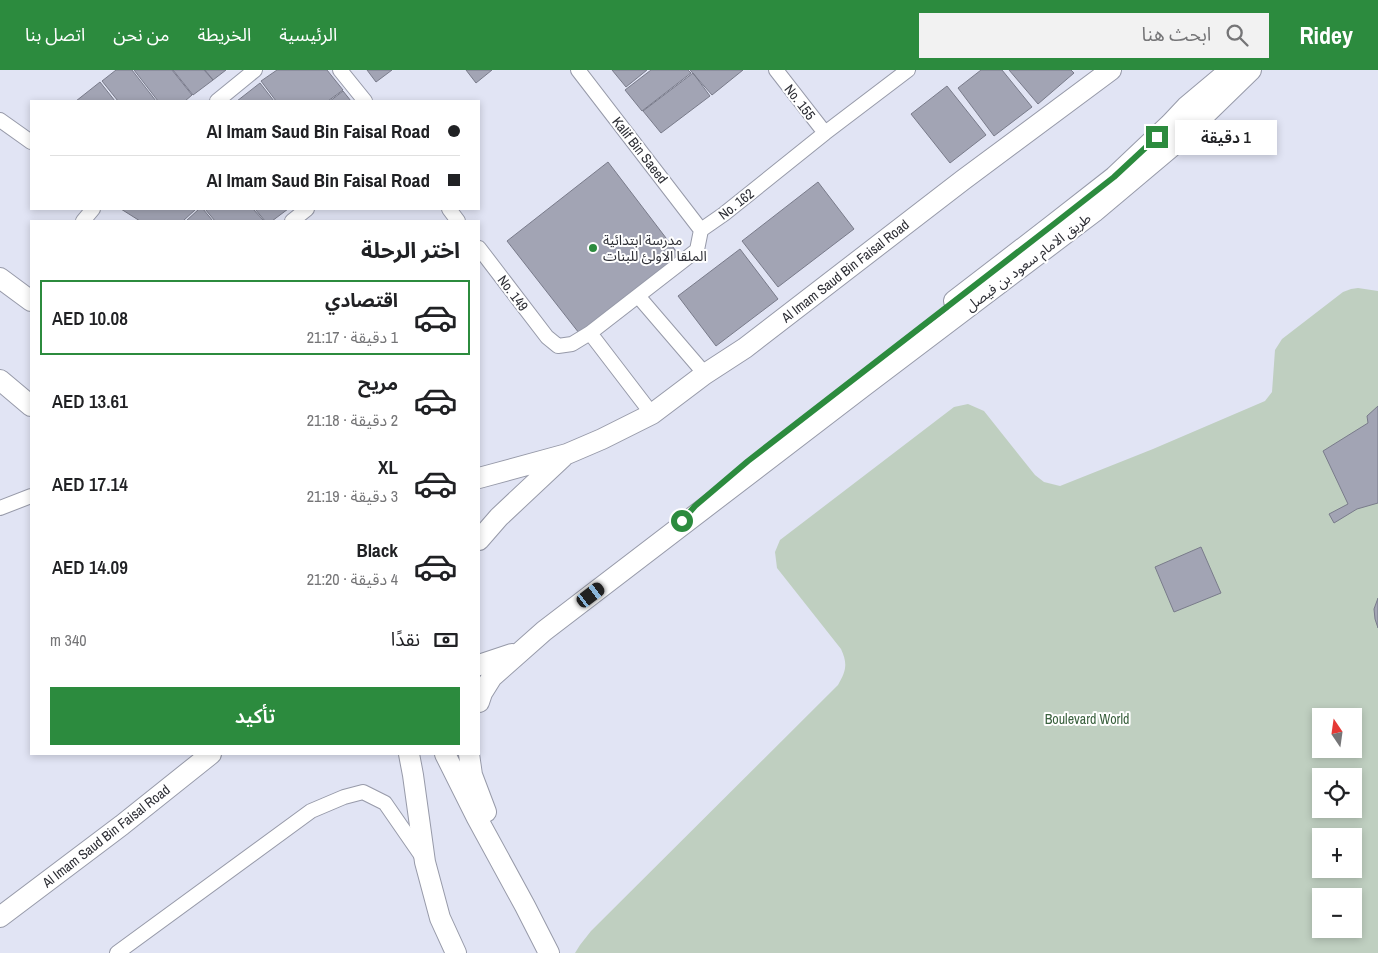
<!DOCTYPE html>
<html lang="ar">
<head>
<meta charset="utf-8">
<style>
	body { margin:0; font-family:"Archivo Narrow","Noto Sans Arabic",sans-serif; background:#f2f2f2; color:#202124; direction:rtl; height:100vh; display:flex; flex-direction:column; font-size:19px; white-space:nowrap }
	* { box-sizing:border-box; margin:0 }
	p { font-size:16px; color:#757577 }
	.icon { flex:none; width:28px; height:28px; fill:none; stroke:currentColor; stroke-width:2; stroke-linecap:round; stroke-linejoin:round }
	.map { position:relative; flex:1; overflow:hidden; direction:ltr }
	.drawer { position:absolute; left:30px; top:150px; width:450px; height:535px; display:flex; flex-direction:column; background:#fff; border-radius:0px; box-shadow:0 2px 8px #0003; direction:rtl }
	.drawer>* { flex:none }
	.banner { position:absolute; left:30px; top:30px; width:450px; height:110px; border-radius:0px; box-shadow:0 2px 8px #0003; direction:rtl; display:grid; align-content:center; height:110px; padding:0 20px; background:#fff }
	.needle { width:32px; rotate:347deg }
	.tools { position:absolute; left:1312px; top:638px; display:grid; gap:10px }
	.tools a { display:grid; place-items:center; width:50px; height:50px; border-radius:0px; background:#fff; box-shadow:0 2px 8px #0003; font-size:25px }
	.end { position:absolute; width:22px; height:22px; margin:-11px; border:6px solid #2c8b3e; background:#fff; box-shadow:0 0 0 2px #fff }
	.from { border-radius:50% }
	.bubble { position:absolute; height:35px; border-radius:0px; background:#fff; box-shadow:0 2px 8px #0003; font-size:16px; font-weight:600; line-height:35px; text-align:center; direction:rtl }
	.car { position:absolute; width:15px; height:30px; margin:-15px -8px; border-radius:6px; box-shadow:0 0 4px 1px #0007; background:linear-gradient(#222 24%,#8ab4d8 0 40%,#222 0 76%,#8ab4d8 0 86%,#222 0) }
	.banner b { display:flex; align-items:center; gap:18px; height:48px; font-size:19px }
	.banner b+b { border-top:1px solid #e0e0e0 }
	.banner i { width:12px; height:12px; background:#202124 }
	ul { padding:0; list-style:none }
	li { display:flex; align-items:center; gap:15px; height:75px; margin:0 10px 8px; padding:0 10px; border:2px solid transparent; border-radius:0px }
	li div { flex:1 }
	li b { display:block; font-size:19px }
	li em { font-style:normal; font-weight:600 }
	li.on { border-color:#2c8b3e }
	li>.icon { width:45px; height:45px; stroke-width:1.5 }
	h2 { padding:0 20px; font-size:22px; line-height:60px }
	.pay { display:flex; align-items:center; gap:12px; height:55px; padding:0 20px; font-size:19px }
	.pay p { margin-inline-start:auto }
	.action { display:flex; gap:10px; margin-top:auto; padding:10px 20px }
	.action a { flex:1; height:58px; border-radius:0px; background:#2c8b3e; color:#fff; font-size:20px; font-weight:600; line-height:58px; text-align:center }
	header { display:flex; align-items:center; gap:30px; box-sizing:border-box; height:70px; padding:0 25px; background:#2c8b3e; color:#fff }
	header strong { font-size:24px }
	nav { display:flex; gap:28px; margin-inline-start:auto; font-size:18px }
	.search { width:350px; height:45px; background:#f2f2f2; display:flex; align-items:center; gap:12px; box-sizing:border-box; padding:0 18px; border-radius:0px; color:#757577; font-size:19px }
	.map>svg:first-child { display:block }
</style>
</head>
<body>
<header>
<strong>Ridey</strong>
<div class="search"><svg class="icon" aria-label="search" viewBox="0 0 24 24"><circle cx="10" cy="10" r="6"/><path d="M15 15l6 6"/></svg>ابحث هنا</div>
<nav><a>الرئيسية</a><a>الخريطة</a><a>من نحن</a><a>اتصل بنا</a></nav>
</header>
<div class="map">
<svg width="1378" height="883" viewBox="0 0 1378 883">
	<rect width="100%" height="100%" fill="#e1e4f4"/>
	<path fill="#bfcfc0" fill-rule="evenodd" d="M1358,218L1378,221V883H575L580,875L591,861L838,615C846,601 848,594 841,579L777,498L775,482L780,470L954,337L968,334L984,341L1035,405L1044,412L1060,416L1153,379L1265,331L1272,322L1275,280L1282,269L1343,222L1351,219ZM1321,646H1354V679H1321ZM1321,706H1354V739H1321ZM1321,766H1354V799H1321ZM1321,826H1354V859H1321Z"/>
	<path fill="#a2a4b4" stroke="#797b8a" d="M116,0H132L156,31H118L102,11Z
		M134,0H172L192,25L185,31H158Z
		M173,0H204L213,10L193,25Z
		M205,0H226L213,10Z
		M277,0H327L343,20L328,31H276L261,11Z
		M367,0H392L376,12Z
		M466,0H492L476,13Z
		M612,0H647L626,17Z
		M651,0H688L691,3L642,41L625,20Z
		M690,0H743L712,25Z
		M981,0H1002L1032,37L994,66L958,18Z
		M1009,0H1071L1074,3L1038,34Z
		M693,3L710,26L661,63L643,41Z
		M100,12L115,31H76Z
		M260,13L274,31H237Z
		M947,16L986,65L950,93L911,44Z
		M343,21L351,31H330Z
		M608,92L679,185L579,263L507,171Z
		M818,112L854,159L778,217L742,171Z
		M121,139H196L183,151H140Z
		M199,139H203L213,151H186Z
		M205,139H253L264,151H215Z
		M255,139H288L272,151H265Z
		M740,179L778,229L716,276L678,226Z
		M1378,336V433L1357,439L1334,453L1329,444L1348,434L1323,381L1368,353L1367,346Z
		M1201,477L1221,523L1174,542L1155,497Z
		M1378,528V558L1375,549L1374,539Z"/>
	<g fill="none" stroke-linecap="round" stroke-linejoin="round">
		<g stroke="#979aa9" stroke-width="16">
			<path id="minor" d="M340,0L365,31
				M578,0L701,160
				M776,0L825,63
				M217,31L255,0
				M0,50L31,72
				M449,139L458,151
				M83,151L93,139
				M292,151L307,139
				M479,178L547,267L558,276L572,274L590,263L697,180L701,160L724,144L825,63L908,0
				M638,226L705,304
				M590,263L652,344
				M0,438L31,426
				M117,883L311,741L344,727L363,722L385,733L423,788"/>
		</g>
		<g stroke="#979aa9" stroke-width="22">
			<path id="secondary" d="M0,208L31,231
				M954,231L1054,154L1114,107L1170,54L1186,37L1230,0
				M0,310L31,336
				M479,408L567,384L602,369L652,344L705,304L745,278L963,110L1111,0
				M479,470L499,447L563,387
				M479,595L512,584
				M479,632L482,623L492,607L544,561L864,316L1094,142L1176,73L1251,0
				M409,684L413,705L425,792L440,848L456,883
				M445,684L477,748L525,836L549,883
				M469,684L472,705L486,742
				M0,847L122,755L211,684"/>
		</g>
		<use href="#minor" stroke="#fff" stroke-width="14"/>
		<use href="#secondary" stroke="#fff" stroke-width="20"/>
	</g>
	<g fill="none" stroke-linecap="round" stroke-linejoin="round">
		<path stroke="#2c8b3e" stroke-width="6" d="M682,451L695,436L748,391L1054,154L1114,107L1157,67"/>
	</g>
	<circle fill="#2c8b3e" stroke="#fff" stroke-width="2" cx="593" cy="178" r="5"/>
	<g text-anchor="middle" stroke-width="4" stroke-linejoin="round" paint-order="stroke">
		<g font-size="14" fill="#2d2e35" stroke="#fff">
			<text transform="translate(800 32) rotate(52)" y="5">No. 155</text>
			<text transform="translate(640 80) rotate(52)" y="5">Kalif Bin Saeed</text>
			<text transform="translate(736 134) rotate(-38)" y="5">No. 162</text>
			<text transform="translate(1028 192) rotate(-37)" y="5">طريق الامام سعود بن فيصل</text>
			<text transform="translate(845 201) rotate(-38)" y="5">Al Imam Saud Bin Faisal Road</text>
			<text transform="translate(513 223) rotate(53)" y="5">No. 149</text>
			<text transform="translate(106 766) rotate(-38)" y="5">Al Imam Saud Bin Faisal Road</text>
		</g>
		<g font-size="14" fill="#2d2e35" stroke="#fff" text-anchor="start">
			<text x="603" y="175">مدرسة ابتدائية<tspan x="603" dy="16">الملقا الاولئ للبنات</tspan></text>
		</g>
		<g font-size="14" fill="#3a613e" stroke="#fff">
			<text x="1087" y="654">Boulevard World</text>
		</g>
	</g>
</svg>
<div class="tools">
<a><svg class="needle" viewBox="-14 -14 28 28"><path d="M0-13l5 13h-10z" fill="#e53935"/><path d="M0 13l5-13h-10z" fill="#757577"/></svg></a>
<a><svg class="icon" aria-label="locate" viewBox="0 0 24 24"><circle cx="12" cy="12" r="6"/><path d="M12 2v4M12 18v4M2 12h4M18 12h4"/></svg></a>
<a>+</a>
<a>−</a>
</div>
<i class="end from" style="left:682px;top:451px"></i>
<i class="end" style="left:1157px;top:67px"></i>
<div class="bubble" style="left:1175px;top:50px;width:102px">1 دقيقة</div>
<i class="car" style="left:591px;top:525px;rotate:53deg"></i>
<div class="banner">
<b><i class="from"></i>Al Imam Saud Bin Faisal Road</b>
<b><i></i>Al Imam Saud Bin Faisal Road</b>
</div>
<section class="drawer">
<h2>اختر الرحلة</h2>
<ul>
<li class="on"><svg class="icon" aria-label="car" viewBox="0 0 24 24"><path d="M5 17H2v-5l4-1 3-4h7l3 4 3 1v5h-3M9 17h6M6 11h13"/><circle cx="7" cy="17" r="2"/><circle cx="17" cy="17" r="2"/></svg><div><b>اقتصادي</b><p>1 دقيقة · 21:17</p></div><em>AED 10.08</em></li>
<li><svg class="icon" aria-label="car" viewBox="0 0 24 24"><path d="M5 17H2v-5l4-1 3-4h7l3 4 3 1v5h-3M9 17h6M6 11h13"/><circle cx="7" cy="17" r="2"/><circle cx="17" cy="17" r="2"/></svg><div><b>مريح</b><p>2 دقيقة · 21:18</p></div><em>AED 13.61</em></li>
<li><svg class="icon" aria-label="car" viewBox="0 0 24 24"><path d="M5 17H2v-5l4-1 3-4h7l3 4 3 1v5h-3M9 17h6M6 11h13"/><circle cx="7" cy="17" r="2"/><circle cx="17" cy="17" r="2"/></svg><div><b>XL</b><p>3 دقيقة · 21:19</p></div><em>AED 17.14</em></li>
<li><svg class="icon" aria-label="car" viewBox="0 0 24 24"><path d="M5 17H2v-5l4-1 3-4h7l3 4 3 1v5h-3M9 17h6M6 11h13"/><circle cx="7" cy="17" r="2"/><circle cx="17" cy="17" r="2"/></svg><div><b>Black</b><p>4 دقيقة · 21:20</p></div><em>AED 14.09</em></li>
</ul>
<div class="pay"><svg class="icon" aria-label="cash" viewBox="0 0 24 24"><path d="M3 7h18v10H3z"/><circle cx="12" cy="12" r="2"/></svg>نقدًا<p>340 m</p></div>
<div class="action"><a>تأكيد</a></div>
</section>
</div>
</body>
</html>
